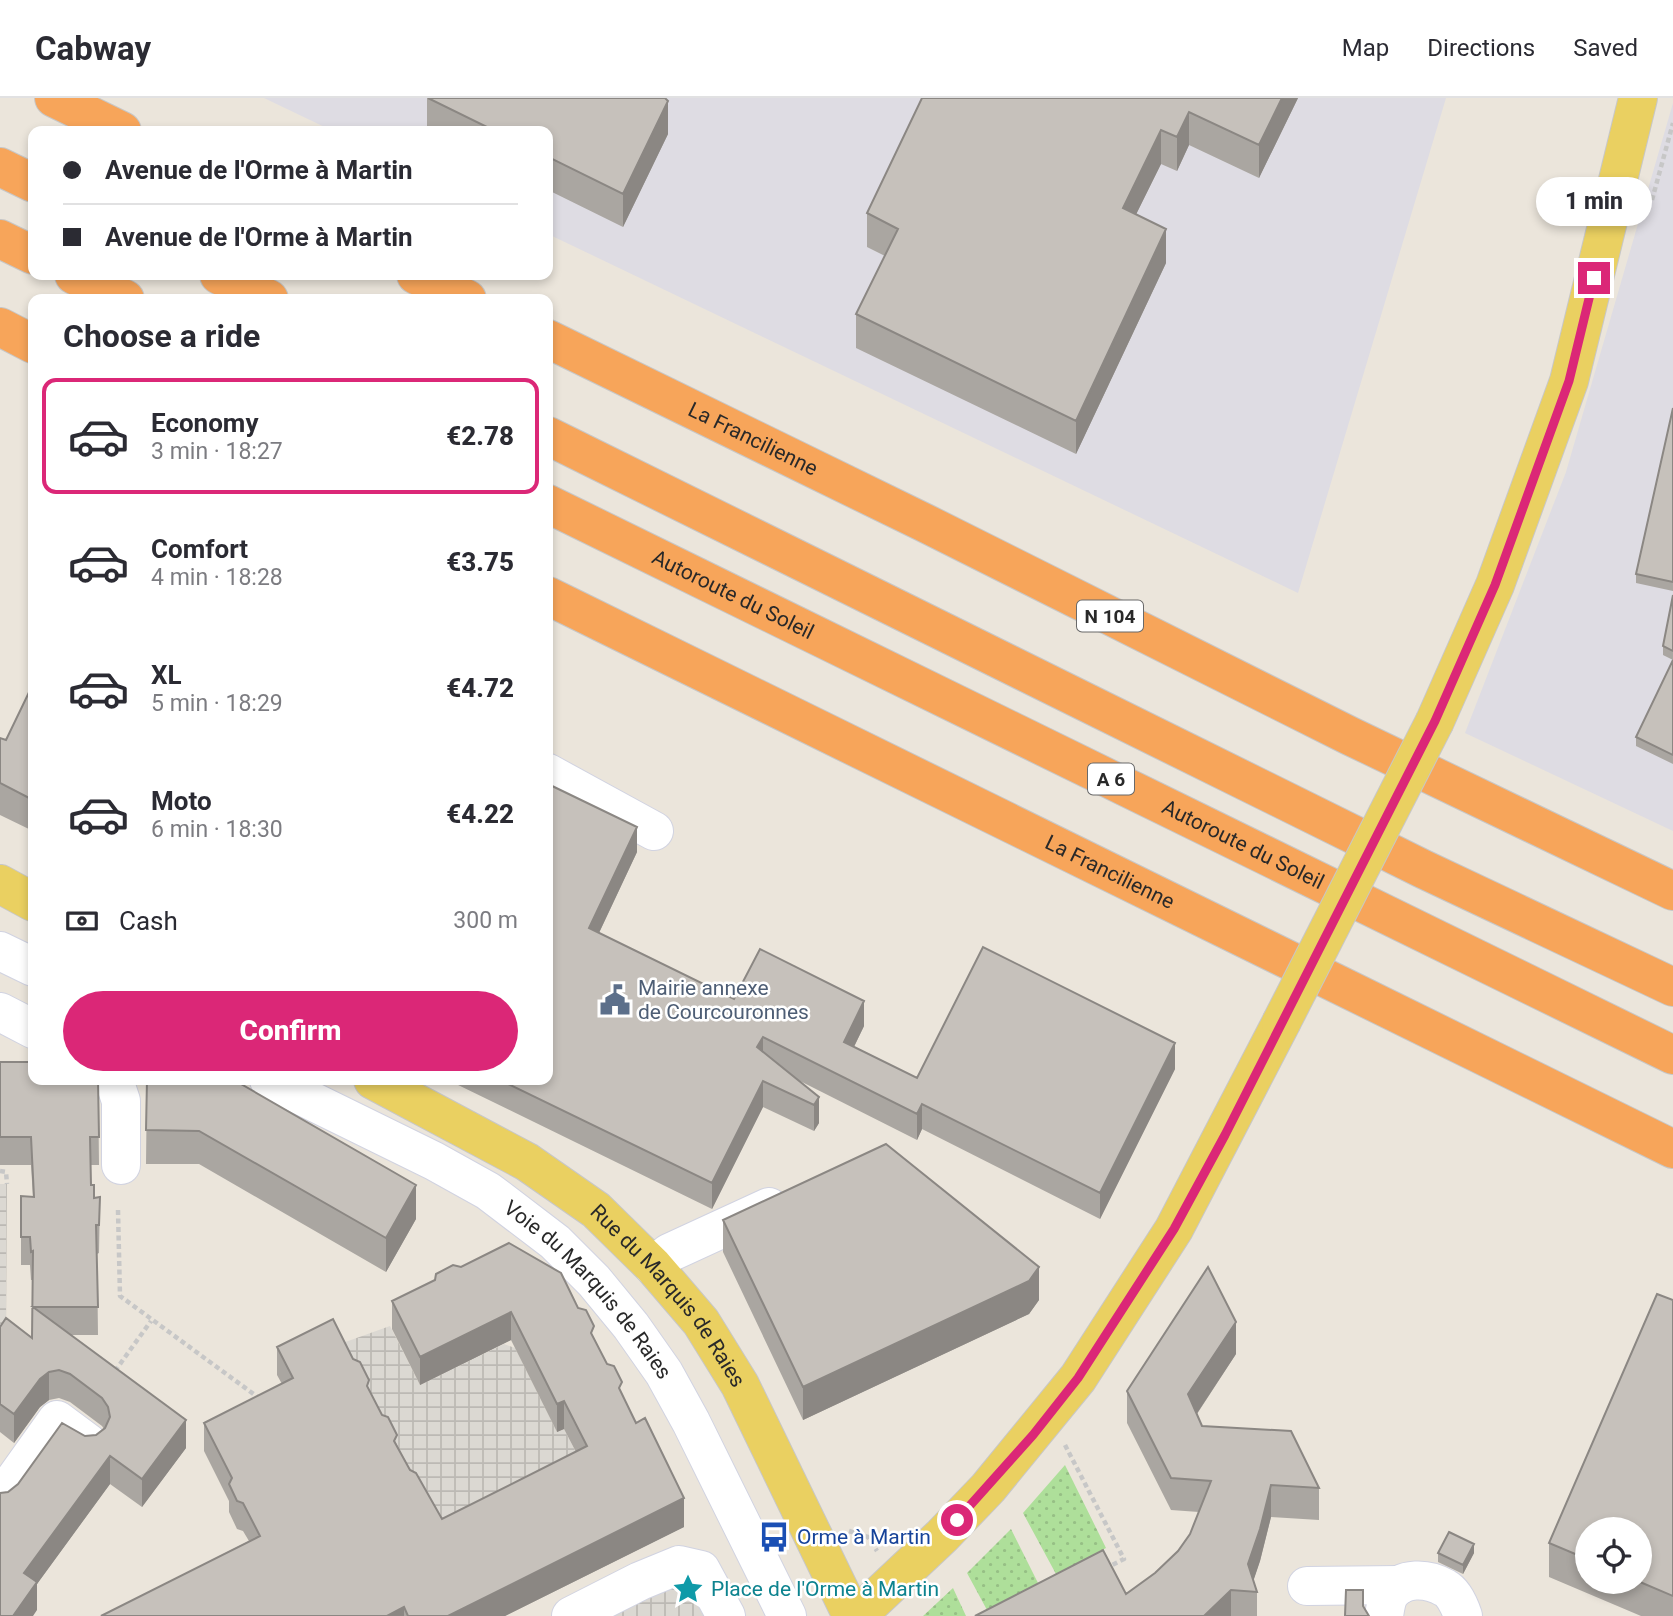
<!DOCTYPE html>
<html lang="en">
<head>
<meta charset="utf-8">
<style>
	body { margin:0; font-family:Roboto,sans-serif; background:#f7f7f7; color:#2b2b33; height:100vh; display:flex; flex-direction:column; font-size:26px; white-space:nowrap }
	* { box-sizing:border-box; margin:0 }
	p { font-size:23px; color:#7c7c81 }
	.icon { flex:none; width:38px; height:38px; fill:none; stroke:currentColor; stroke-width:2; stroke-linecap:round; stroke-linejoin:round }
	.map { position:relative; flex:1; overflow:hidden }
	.details { position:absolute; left:28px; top:196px; width:525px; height:791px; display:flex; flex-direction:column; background:#fff; border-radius:14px; box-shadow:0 4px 10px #0003 }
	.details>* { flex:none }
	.hud { position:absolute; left:28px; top:28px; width:525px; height:154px; border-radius:14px; box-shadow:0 4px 10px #0003; display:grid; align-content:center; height:154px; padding:0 35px; background:#fff }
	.tools { position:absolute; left:1575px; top:1419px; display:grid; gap:14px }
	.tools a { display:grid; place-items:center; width:77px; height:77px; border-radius:50%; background:#fff; box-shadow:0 4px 10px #0003; font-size:35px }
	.end { position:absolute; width:32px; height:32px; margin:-16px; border:9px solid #db2777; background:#fff; box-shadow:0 0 0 4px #fff }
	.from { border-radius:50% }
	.bubble { position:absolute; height:49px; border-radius:24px; background:#fff; box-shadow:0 4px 10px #0003; font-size:23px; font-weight:800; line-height:49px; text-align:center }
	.hud b { display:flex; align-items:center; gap:24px; height:66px; font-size:26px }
	.hud b+b { border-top:2px solid #e1e1e2 }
	.hud i { width:18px; height:18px; background:#2b2b33 }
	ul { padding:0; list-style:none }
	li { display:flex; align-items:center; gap:21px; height:116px; margin:0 14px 10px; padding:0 21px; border:4px solid transparent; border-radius:14px }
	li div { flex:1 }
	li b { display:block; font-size:26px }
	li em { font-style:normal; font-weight:800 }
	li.active { border-color:#db2777 }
	li>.icon { width:63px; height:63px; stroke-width:1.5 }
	h2 { padding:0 35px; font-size:32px; line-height:84px }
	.pay { display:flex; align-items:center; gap:18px; height:77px; padding:0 35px; font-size:26px }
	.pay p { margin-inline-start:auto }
	.action { display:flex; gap:14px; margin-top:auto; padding:14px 35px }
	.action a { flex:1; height:80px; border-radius:42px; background:#db2777; color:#fff; font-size:28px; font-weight:800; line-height:80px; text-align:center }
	header { display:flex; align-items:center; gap:42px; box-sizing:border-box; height:98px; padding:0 35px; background:#fff; border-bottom:2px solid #e1e1e2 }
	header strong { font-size:33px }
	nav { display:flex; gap:38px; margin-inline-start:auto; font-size:24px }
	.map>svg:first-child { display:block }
</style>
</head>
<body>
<header>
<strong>Cabway</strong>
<nav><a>Map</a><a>Directions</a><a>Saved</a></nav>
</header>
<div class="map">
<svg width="1673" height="1518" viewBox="0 0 1673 1518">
	<defs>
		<pattern id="grass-dots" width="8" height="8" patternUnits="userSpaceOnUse" patternTransform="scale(1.75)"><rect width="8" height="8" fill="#aedf9a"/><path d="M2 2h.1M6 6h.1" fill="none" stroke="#96bf85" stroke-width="1.8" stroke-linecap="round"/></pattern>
		<pattern id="plaza-grid" width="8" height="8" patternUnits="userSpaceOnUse" patternTransform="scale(1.75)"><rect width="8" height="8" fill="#dbd8d2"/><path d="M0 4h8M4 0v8" fill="none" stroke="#bcb9b4"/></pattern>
	</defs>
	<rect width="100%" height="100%" fill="#ebe5db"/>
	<path fill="#dedce3" d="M264,0H1446L1298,495L548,136V33H333Z
		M1673,5V733L1465,635L1566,374Z"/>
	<path fill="url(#grass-dots)" d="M1065,1367L1106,1450L1056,1476L1023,1415Z
		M1011,1431L1038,1485L987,1512L967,1475Z
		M953,1490L966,1518H923Z"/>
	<path fill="url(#plaza-grid)" d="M0,1086H7L6,1231H0Z
		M390,1228L420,1287L504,1246L515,1250L557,1334L564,1331L581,1364L435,1437L337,1247Z
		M708,1463L736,1518H599Z"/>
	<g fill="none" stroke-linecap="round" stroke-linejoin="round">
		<g stroke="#d1d3e1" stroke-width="40">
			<g id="minor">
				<path d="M548,675L654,733"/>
				<path d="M0,853L33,869"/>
				<path d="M0,914L33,931"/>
				<path d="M114,982L121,1003V1067"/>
				<path id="s1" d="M269,982L434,1063L488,1093L555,1144L594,1183L631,1228L664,1275L691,1324L787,1518"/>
				<path d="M653,1168L669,1155L769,1109"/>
				<path d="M0,1402L57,1322L88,1345"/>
				<path d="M1307,1488L1400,1487"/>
				<path d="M571,1518L640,1483L679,1467L701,1472L726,1518"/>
				<path d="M1384,1518C1385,1512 1386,1502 1390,1496C1402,1478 1428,1480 1445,1490C1454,1495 1460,1509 1463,1518"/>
			</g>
		</g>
		<g stroke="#c7c7c7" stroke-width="40">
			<g id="major">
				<path d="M1435,623L1495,487L1569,283L1638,0"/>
				<path d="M0,786L33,804"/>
				<path id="s2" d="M373,982L527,1064L596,1112L653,1168L701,1224L740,1287L852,1518"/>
				<path d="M857,1518L942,1438L988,1390L1078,1280L1174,1131L1281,925"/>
			</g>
		</g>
		<g stroke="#c7c7c7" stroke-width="40">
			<g id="highway">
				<path d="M54,0L122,33"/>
				<path d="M0,69L33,85"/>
				<path d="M0,141L33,157"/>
				<path d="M74,177L125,201"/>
				<path d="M219,177L269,201"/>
				<path d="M416,177L467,201"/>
				<path d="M0,229L33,246"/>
				<path id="s3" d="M548,241L925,425L1350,638L1673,793"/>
				<path d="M548,338L1423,771L1673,889"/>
				<path id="s4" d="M548,406L1673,957"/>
				<path id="s5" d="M548,498L1673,1051"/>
			</g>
		</g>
		<path stroke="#c7c7c7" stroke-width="4.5" stroke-dasharray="5 3.5" stroke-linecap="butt" d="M1652,102L1673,25
			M0,1073L6,1074L7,1086
			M118,1112L120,1198L259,1300
			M115,1273L151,1223
			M1065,1347L1124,1461L1108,1469
			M849,1433L868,1439L877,1453"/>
		<use href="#minor" stroke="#fff" stroke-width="38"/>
		<use href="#major" stroke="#ead061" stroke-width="38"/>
		<use href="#highway" stroke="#f7a55a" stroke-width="38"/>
		<g stroke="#c7c7c7" stroke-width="40" stroke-linecap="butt">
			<path id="major-bridge" d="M1281,925L1435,623"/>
		</g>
		<use href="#major-bridge" stroke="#ead061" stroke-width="38"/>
	</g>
	<path fill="#aaa6a1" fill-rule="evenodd" d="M427,0L668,36L623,129L548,92V33H427Z
		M922,0H1298L1259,80L1189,47L1177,73L1161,66L1136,116L1166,165L1076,356L856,250V216L885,158L867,149V115Z
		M1673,310V493L1636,485V476Z
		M1673,497V562L1663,557V548Z
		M1673,562V666L1636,648V639Z
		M33,586V733L0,717V640L6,642Z
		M548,686L637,754L599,835L734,901L864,928L854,949L917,980L1175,971L1100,1121L922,1031L917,1042L798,982L819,999V1025L814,1033L763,1009L712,1111L454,985V982H548Z
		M0,964L98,982L99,1067H91V1087L94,1100L100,1099L99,1155L97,1156L98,1237H71L186,1350L142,1409L110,1386L37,1486V1512L8,1394L85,1338L96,1337L104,1331L102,1328L70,1304L59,1300L49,1302L40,1309L14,1345L0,1334V1229L32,1240L33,1182H31L30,1167H21V1098L33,1099L31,1067H0Z
		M147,982L416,1121L386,1174L199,1066H146Z
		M723,1122L1039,1202L1029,1216L803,1322L723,1154Z
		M435,1182L594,1240L622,1296L684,1429L505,1518H101L249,1443L243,1433L237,1431L229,1414V1403L204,1353V1325L282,1286L277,1277V1249L369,1292L410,1372L442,1421L576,1354L564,1331L557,1334L511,1242L420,1287L392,1231V1203Z
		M1673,1202V1518H1641L1549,1479V1445ZM1587,1432L1640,1484H1587Z
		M1236,1256L1197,1316L1202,1328L1319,1390V1422L1271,1419L1260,1463L1253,1483L1257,1494V1518H975L1126,1496L1155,1475L1178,1453L1190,1436L1199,1414L1171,1412L1127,1325V1293Z
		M1438,1455H1474L1463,1476L1438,1464Z"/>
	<path fill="#8b8783" d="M1282,0H1298L1259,80V47Z
		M668,3V36L623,129V96Z
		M1189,14V47L1177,73V39Z
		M1161,32V66L1123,143V110Z
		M1166,131V165L1076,356V323Z
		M637,729V754L589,856V830Z
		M864,903V928L844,969V944Z
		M763,939V965L757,949Z
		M1175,945V971L1100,1121V1095Z
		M763,983V1009L712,1111V1085Z
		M819,999V1025L814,1033V1007Z
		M922,1006V1031L917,1042V1016Z
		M416,1087V1121L386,1174V1140Z
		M1039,1169V1202L1029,1216L803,1322V1289Z
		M511,1214V1242L420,1287V1259Z
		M1236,1224V1256L1188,1329V1296Z
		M49,1274V1302L40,1309L14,1345V1316L40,1281Z
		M564,1303V1331L557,1334V1306Z
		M186,1322V1350L142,1409V1381Z
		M110,1358V1386L37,1486V1512L33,1518H13L24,1475Z
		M1271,1387V1419L1260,1463L1250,1493L1248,1466Z
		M684,1400V1429L505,1518H448Z
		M1474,1446V1455L1463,1476V1467Z
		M1231,1492V1518H1204Z
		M404,1509V1518H387Z"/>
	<path fill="#c6c1bb" stroke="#8b8783" stroke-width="2" d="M428,0H665L668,3L623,96L548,59V33H495Z
		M922,0H1282L1259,47L1189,14L1177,39L1161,32L1123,110L1166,131L1076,323L856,216L898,131L867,115Z
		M1673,310V484L1636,476Z
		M1673,497V553L1663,548Z
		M1673,562V657L1636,639Z
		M33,586V702L0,685V640L6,642Z
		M548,686L637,729L589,830L734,901L760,851L864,903L844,944L917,980L983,849L1175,945L1100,1095L922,1006L917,1016L763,939L757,949L819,999L814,1007L763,983L712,1085L500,982H548Z
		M0,964H33V982H98L99,1039H90L91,1087H94V1100L100,1099L99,1127H96L98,1209H33L186,1322L142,1381L110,1358L24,1475L37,1484L13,1518H0V1395L8,1394L18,1386L62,1325L85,1338L96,1337L105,1330L110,1319L108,1309L102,1300L70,1276L59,1272L49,1274L40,1281L14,1316L0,1306V1229L6,1220L32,1240L33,1153L31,1154L30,1139H21V1098L34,1099L31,1039H0Z
		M147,982H234L416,1087L386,1140L199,1033L146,1032Z
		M886,1046L1039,1169L1029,1183L803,1289L723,1122Z
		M509,1145L561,1175L578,1210L586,1212L594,1228L591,1235L607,1266L614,1268L622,1284L619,1290L636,1325L645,1320L684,1400L448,1518H408L404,1509L387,1518H101L260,1438L243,1405L237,1403L229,1386L232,1380L204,1325L293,1280L277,1249L333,1221L353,1261L360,1264L369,1282L367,1288L382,1317L388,1319L397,1337L394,1343L410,1372L416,1375L442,1421L587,1348L564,1303L557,1306L511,1214L420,1259L392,1203L435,1182L436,1176L453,1167L461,1169Z
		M1208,1169L1236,1224L1188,1296L1202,1328L1291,1333L1319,1390L1271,1387L1260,1431L1248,1466L1257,1494L1231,1492L1204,1518H975L1103,1452L1126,1496L1155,1475L1178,1453L1190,1436L1211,1383L1171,1380L1127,1293Z
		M1657,1196L1673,1202V1498L1640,1484V1432H1587V1461L1549,1445Z
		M1449,1434L1474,1446L1463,1467L1438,1455Z
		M1346,1492H1363V1508L1369,1518H1345Z"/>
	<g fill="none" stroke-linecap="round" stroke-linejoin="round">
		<path stroke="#db2777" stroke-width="9" d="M957,1422L1033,1337L1078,1280L1174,1131L1225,1037L1435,623L1495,487L1569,283L1594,180"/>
	</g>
	<defs>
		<g id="civic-bare" transform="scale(2.415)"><path d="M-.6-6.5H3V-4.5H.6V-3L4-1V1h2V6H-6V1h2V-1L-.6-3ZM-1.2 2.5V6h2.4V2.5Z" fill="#5c6f8a" stroke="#fff" stroke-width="2.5" paint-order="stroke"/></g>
		<g id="bus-bare" transform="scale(2.415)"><path d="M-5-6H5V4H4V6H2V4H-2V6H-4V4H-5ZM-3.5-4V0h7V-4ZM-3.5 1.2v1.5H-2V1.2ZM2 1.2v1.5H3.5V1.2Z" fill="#1a4fb4" stroke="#fff" stroke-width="2.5" paint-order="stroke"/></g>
		<g id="sight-bare" transform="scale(2.415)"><path d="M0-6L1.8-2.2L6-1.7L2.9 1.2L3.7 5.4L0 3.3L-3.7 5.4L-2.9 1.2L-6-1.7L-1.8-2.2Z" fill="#0f9aa8" stroke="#fff" stroke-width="2.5" paint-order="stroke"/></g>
	</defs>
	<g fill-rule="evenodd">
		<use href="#civic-bare" x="615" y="902"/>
		<use href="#bus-bare" x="774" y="1439"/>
		<use href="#sight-bare" x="688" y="1491"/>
	</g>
	<g text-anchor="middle" stroke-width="5" stroke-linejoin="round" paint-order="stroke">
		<g fill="#fff" stroke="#696969" stroke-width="2">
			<rect x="1077" y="502.5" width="66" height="31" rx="5"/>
			<rect x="1088" y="665.5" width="46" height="31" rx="5"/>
		</g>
		<g font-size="19" font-weight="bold" fill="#292929">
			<text x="1110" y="525">N 104</text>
			<text x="1111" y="688">A 6</text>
		</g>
		<g font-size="21" fill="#292929" stroke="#fff">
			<text dy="7" stroke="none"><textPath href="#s3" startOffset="228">La Francilienne</textPath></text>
			<text dy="7" stroke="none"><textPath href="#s4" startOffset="206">Autoroute du Soleil</textPath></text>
			<text dy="7" stroke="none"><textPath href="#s4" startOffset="774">Autoroute du Soleil</textPath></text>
			<text dy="7" stroke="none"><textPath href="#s5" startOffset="626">La Francilienne</textPath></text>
			<text dy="7" stroke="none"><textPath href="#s1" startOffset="387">Voie du Marquis de Raies</textPath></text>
			<text dy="7" stroke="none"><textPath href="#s2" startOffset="371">Rue du Marquis de Raies</textPath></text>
		</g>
		<g font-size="21" fill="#4e5e75" stroke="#fff" text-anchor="start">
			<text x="638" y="897">Mairie annexe<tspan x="638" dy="24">de Courcouronnes</tspan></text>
		</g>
		<g font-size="21" fill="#164399" stroke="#fff" text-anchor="start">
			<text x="797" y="1446">Orme à Martin</text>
		</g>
		<g font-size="21" fill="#0d838f" stroke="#fff" text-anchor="start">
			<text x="711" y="1498">Place de l'Orme à Martin</text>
		</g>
	</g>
</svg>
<div class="tools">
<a><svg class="icon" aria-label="locate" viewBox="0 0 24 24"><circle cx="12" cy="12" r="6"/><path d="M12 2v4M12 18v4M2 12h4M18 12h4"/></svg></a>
</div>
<i class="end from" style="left:957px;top:1422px"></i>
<i class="end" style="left:1594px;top:180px"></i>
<div class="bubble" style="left:1536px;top:79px;width:116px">1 min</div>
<div class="hud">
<b><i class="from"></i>Avenue de l'Orme à Martin</b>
<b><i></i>Avenue de l'Orme à Martin</b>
</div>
<section class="details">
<h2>Choose a ride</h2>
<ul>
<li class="active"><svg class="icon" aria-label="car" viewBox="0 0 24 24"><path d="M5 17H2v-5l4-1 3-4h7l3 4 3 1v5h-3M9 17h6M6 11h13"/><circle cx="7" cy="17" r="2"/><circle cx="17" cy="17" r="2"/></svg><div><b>Economy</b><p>3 min · 18:27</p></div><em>€2.78</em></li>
<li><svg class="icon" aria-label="car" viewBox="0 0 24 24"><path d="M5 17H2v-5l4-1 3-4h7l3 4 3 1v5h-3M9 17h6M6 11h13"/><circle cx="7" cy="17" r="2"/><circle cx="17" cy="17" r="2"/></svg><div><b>Comfort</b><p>4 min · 18:28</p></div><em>€3.75</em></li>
<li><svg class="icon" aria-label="car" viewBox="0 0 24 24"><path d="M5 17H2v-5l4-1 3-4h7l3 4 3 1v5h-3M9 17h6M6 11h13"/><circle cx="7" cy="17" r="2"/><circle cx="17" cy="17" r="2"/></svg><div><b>XL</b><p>5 min · 18:29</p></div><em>€4.72</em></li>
<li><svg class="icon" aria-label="car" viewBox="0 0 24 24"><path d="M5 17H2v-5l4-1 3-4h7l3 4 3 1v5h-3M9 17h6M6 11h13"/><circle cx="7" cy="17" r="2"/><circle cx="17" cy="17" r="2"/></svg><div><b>Moto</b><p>6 min · 18:30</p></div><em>€4.22</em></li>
</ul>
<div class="pay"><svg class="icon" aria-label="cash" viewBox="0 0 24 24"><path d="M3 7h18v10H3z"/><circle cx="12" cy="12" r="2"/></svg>Cash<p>300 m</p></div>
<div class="action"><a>Confirm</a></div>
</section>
</div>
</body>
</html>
